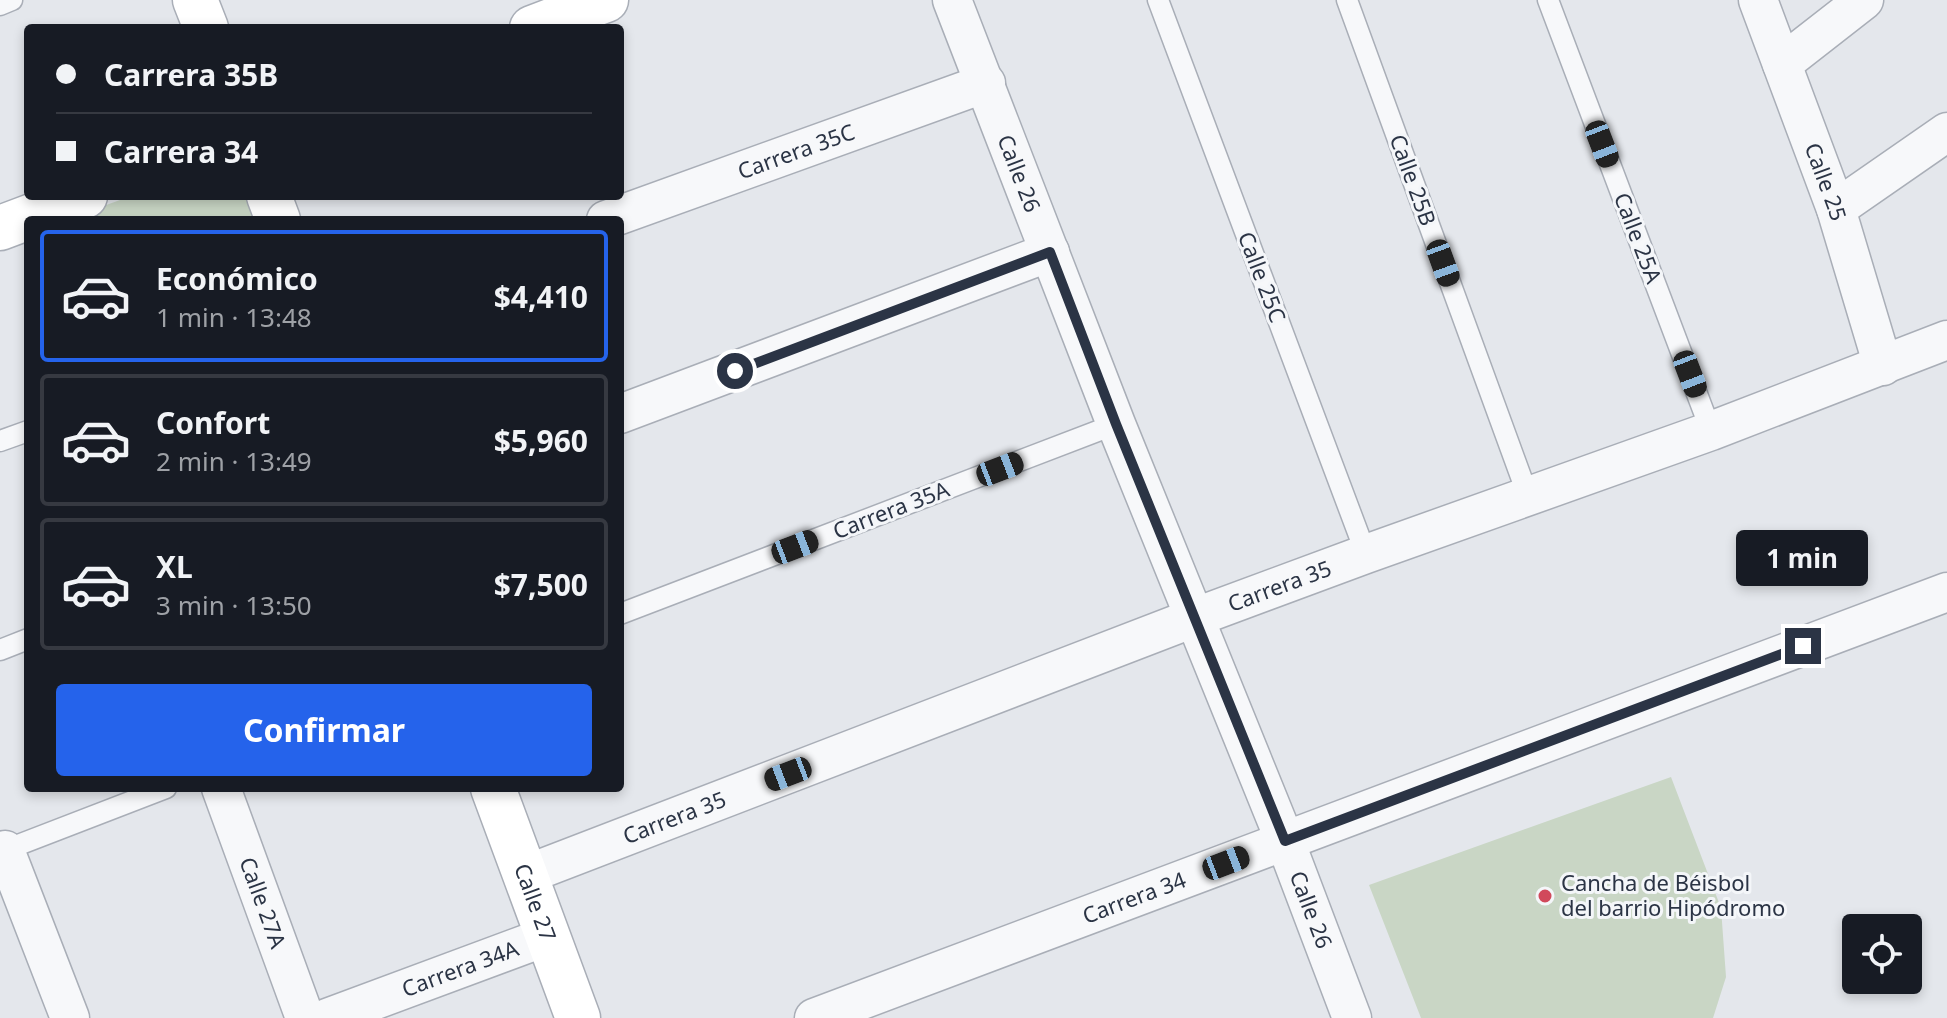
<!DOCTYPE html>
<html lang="es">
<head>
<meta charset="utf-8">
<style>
	body { margin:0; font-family:"Noto Sans",sans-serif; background:#242831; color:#f1f3f6; height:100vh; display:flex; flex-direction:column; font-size:30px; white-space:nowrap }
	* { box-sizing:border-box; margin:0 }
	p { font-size:26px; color:#9ea1a6 }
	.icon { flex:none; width:44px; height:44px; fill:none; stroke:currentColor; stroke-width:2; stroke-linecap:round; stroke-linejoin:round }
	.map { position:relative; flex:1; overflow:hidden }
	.side { position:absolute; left:24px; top:216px; width:600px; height:576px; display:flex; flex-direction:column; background:#171b24; border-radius:8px; box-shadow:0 4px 12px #0003 }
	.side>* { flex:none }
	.hud { position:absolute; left:24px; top:24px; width:600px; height:176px; border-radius:8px; box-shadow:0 4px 12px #0003; display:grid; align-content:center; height:176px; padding:0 32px; background:#171b24 }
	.buttons { position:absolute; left:1842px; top:914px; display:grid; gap:16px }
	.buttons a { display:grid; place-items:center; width:80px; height:80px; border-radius:8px; background:#171b24; box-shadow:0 4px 12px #0003; font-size:40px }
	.end { position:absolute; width:36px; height:36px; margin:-18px; border:10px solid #2b3445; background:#fff; box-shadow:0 0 0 4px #fff }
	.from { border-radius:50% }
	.bubble { position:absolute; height:56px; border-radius:8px; background:#171b24; box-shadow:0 4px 12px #0003; font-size:26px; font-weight:700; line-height:56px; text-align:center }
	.car { position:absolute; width:24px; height:48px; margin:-24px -12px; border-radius:10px; box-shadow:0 0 6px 2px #0007; background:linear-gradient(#222 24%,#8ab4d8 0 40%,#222 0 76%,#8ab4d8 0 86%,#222 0) }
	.hud b { display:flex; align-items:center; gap:28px; height:76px; font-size:30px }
	.hud b+b { border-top:2px solid #363941 }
	.hud i { width:20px; height:20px; background:#f1f3f6 }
	ul { padding:14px 0 0; list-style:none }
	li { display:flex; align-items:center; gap:24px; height:132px; margin:0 16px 12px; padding:0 16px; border:4px solid #363941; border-radius:8px }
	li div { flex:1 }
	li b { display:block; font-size:30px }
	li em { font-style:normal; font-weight:700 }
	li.active { border-color:#2563eb }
	li>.icon { width:72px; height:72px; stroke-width:1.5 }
	.cta { display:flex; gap:16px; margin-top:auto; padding:16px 32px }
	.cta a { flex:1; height:92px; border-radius:8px; background:#2563eb; color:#fff; font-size:32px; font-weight:700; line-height:92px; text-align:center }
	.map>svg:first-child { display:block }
</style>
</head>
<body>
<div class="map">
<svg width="1947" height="1018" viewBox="0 0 1947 1018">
	<rect width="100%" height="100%" fill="#e4e7ec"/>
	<path fill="#c9d6c5" d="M131,196H255L264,220H65Z
		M1671,777L1721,908L1726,977L1713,1018H1421L1369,885Z"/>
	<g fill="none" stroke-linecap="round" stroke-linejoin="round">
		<g stroke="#a9aeb7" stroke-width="23">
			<path id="lane" d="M1158,0L1366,554
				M1347,0L1528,496
				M1548,0L1711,431
				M0,5L12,0
				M0,441L28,431
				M620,614L1116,424
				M0,650L28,639
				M0,852L166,788"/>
		</g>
		<g stroke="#a9aeb7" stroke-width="41">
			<g id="street">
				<path id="s1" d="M952,0L1116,424L1285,841L1352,1018"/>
				<path id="s2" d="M1758,0L1836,209L1883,366"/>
				<path d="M1782,64L1864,0"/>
				<path d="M1836,209L1947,132"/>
				<path id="s3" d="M606,220L986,83"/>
				<path d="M620,414L1050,252"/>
				<path id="s4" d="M221,788L305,1018"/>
				<path d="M5,850L70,1018"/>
				<path id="s5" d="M525,875L1196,617L1366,554L1711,431L1947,340"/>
				<path id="s6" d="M327,1018L548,936"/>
				<path id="s7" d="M814,1018L1947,592"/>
			</g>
		</g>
		<g stroke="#a9aeb7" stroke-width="47">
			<g id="secondary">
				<path d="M195,0L206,28"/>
				<path d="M532,28L606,0"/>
				<path d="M269,196L278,220"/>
				<path d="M0,228L85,196"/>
				<path id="s8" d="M493,788L578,1018"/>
			</g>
		</g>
		<use href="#lane" stroke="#f7f8fa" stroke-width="20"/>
		<use href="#street" stroke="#f7f8fa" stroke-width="38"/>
		<use href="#secondary" stroke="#fff" stroke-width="44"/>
	</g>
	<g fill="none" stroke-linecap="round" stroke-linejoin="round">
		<path stroke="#2b3445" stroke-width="10" d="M735,371L1050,252L1116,424L1285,841L1803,646"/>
	</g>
	<circle fill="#d1495b" stroke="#f4f6f9" stroke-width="3" cx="1545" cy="896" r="8"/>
	<g text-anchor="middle" stroke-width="6" stroke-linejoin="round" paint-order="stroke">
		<g font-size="22" fill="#2b3445" stroke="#f4f6f9">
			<text dy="8" stroke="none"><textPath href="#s3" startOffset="202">Carrera 35C</textPath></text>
			<text dy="8" stroke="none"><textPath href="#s1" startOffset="186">Calle 26</textPath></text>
			<text transform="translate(1413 180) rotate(70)" y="8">Calle 25B</text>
			<text dy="8" stroke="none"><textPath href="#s2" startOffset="194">Calle 25</textPath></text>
			<text transform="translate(1638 238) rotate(69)" y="8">Calle 25A</text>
			<text transform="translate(1262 277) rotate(69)" y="8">Calle 25C</text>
			<text transform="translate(891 510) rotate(-21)" y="8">Carrera 35A</text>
			<text dy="8" stroke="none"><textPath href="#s5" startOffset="808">Carrera 35</textPath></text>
			<text dy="8" stroke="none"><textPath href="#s5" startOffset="160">Carrera 35</textPath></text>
			<text dy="8" stroke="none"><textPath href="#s7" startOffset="342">Carrera 34</textPath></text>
			<text dy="8" stroke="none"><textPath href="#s4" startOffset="122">Calle 27A</textPath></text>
			<text dy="8" stroke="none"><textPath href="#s8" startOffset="122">Calle 27</textPath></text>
			<text dy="8" stroke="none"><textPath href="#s1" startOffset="978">Calle 26</textPath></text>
			<text dy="8" stroke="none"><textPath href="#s6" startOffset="142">Carrera 34A</textPath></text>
		</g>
		<g font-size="22" fill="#2b3445" stroke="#f4f6f9" text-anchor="start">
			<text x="1561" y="891">Cancha de Béisbol<tspan x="1561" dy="25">del barrio Hipódromo</tspan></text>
		</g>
	</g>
</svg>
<div class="buttons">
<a><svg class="icon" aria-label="locate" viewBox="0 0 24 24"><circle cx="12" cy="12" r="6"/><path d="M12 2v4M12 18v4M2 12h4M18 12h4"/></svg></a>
</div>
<i class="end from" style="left:735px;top:371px"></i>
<i class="end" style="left:1803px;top:646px"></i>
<div class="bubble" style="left:1736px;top:530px;width:132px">1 min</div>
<i class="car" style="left:1602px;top:144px;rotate:159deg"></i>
<i class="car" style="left:1443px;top:263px;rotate:160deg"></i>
<i class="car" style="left:1690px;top:374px;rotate:159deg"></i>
<i class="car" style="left:1000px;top:469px;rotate:69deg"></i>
<i class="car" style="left:795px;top:547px;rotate:69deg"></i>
<i class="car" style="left:788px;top:774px;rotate:249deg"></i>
<i class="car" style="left:1226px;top:863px;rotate:69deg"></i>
<div class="hud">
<b><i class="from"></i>Carrera 35B</b>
<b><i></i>Carrera 34</b>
</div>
<section class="side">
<ul>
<li class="active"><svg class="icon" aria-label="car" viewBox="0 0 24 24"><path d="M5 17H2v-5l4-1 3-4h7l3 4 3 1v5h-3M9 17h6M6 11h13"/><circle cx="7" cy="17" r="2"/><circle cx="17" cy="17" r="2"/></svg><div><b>Económico</b><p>1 min · 13:48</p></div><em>$4,410</em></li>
<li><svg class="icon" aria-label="car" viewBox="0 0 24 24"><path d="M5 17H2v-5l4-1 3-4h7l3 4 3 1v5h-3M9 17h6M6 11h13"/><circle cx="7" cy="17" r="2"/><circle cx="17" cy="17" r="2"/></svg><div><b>Confort</b><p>2 min · 13:49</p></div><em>$5,960</em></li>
<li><svg class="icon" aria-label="car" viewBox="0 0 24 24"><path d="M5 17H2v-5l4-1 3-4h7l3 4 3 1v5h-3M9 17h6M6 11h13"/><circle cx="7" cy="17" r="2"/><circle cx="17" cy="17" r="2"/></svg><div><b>XL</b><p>3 min · 13:50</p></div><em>$7,500</em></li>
</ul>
<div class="cta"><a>Confirmar</a></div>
</section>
</div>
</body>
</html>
